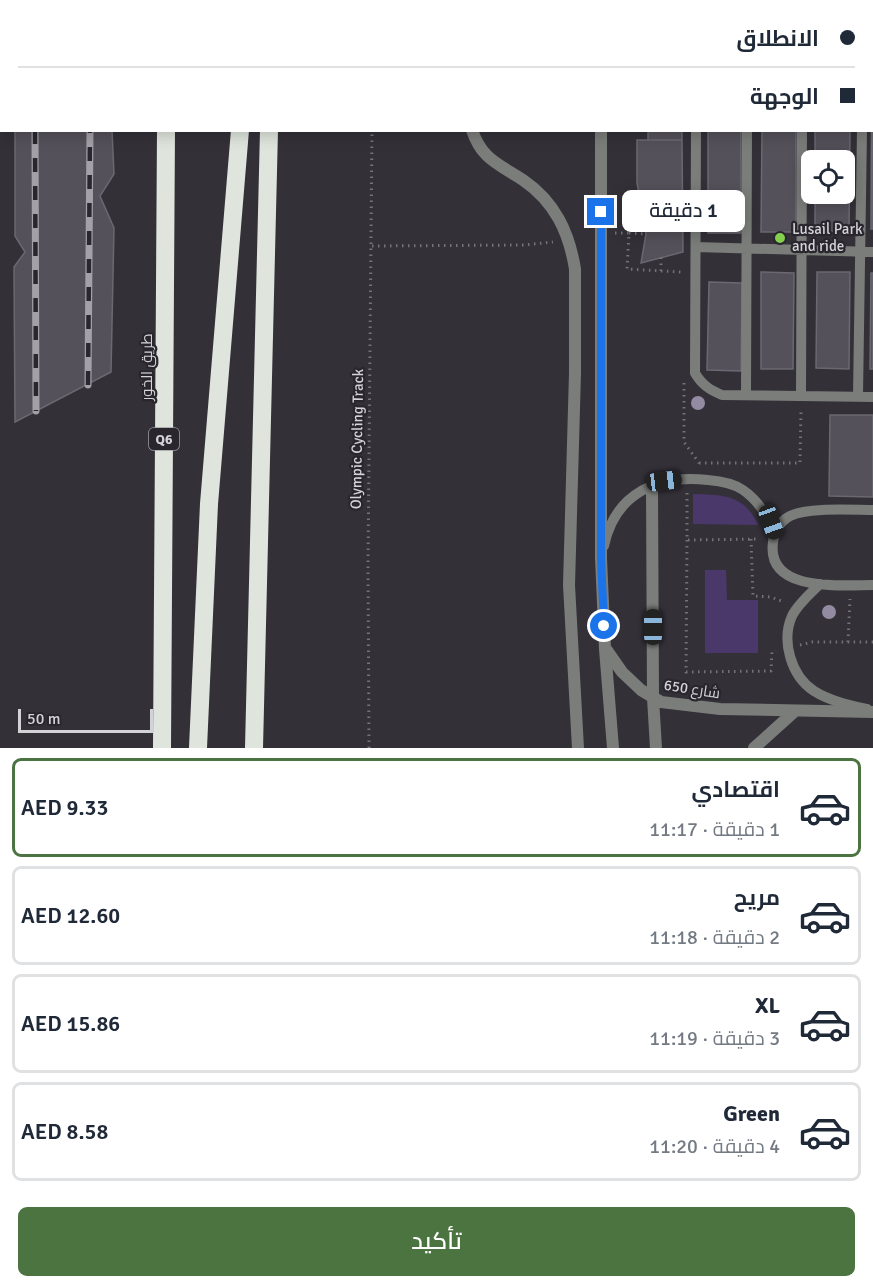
<!DOCTYPE html>
<html lang="ar">
<head>
<meta charset="utf-8">
<style>
	body { margin:0; font-family:Signika,Cairo,sans-serif; background:#f6f6f7; color:#1f2937; direction:rtl; height:100vh; display:flex; flex-direction:column; font-size:22px; white-space:nowrap }
	* { box-sizing:border-box; margin:0 }
	p { font-size:20px; color:#747a83 }
	.icon { flex:none; width:33px; height:33px; fill:none; stroke:currentColor; stroke-width:2; stroke-linecap:round; stroke-linejoin:round }
	.map { position:relative; height:748px; overflow:hidden; direction:ltr }
	.side { display:flex; flex-direction:column; background:#fff; flex:1 }
	.side>* { flex:none }
	.top-card { position:absolute; left:0px; top:0px; width:873px; height:132px; box-shadow:0 3px 15px #0003; direction:rtl; display:grid; align-content:center; height:132px; padding:0 18px; background:#fff }
	.controls { position:absolute; left:801px; top:150px; display:grid; gap:12px }
	.controls a { display:grid; place-items:center; width:54px; height:54px; border-radius:9px; background:#fff; box-shadow:0 3px 15px #0003; font-size:30px }
	.scale { position:absolute; left:18px; bottom:15px; width:135px; box-sizing:border-box; padding-left:6px; border:3px solid #d3d2d7; border-top:0; font-size:16px; line-height:21px; white-space:nowrap; color:#d3d2d7; -webkit-text-stroke:4px #29262e; paint-order:stroke }
	.end { position:absolute; width:27px; height:27px; margin:-14px; border:8px solid #1a73e8; background:#fff; box-shadow:0 0 0 3px #fff }
	.from { border-radius:50% }
	.bubble { position:absolute; height:42px; border-radius:9px; background:#fff; box-shadow:0 3px 15px #0003; font-size:20px; font-weight:600; line-height:42px; text-align:center; direction:rtl }
	.car { position:absolute; width:18px; height:36px; margin:-18px -9px; border-radius:8px; box-shadow:0 0 4px 2px #0007; background:linear-gradient(#222 24%,#8ab4d8 0 40%,#222 0 76%,#8ab4d8 0 86%,#222 0) }
	.top-card b { display:flex; align-items:center; gap:21px; height:57px; font-size:22px }
	.top-card b+b { border-top:2px solid #e0e1e3 }
	.top-card i { width:15px; height:15px; background:#1f2937 }
	ul { padding:10px 0 0; list-style:none }
	li { display:flex; align-items:center; gap:18px; height:99px; margin:0 12px 9px; padding:0 6px; border:3px solid #e0e1e3; border-radius:9px }
	li div { flex:1 }
	li b { display:block; font-size:22px }
	li em { font-style:normal; font-weight:600 }
	li.selected { border-color:#4c7441 }
	li>.icon { width:54px; height:54px; stroke-width:1.5 }
	.primary-button { display:flex; gap:12px; margin-top:auto; padding:12px 18px }
	.primary-button a { flex:1; height:69px; border-radius:9px; background:#4c7441; color:#fff; font-size:24px; font-weight:600; line-height:69px; text-align:center }
	.map>svg:first-child { display:block }
</style>
</head>
<body>
<div class="map">
<svg width="873" height="748" viewBox="0 0 873 748">
	<rect width="100%" height="100%" fill="#333038"/>
	<path fill="#4b386b" d="M693,494C723,495 744,494 758,525L693,524Z
		M705,570H726L727,600H758V653H705Z"/>
	<path fill="#54515a" stroke="#6a6871" stroke-width="1.5" d="M16,0H107V2Z
		M872,23H873V229H871Z
		M15,130H112L114,174L100,196L114,228L111,372L15,422L14,267L25,252L15,236Z
		M648,130H682V140H648Z
		M708,130H741V233H708Z
		M762,130H796V232H761Z
		M815,130H850L849,231H815V194H844V160H815Z
		M637,140H682L683,252L641,263L646,234L637,183Z
		M761,272L794,273L793,369H761Z
		M817,272H850L849,369L816,368Z
		M871,273H873V369H870Z
		M709,282L742,283L741,371L707,370Z
		M830,415H873V497L829,496Z"/>
	<g fill="none" stroke-linecap="round" stroke-linejoin="round">
		<path stroke="#757379" stroke-width="3" stroke-dasharray="1.5 4.5" stroke-linecap="butt" d="M372,2V0
			M615,233H629L627,269L681,272
			M629,233L646,234
			M372,246L524,245L553,242
			M661,271V257
			M684,383V442L699,463V467
			M699,463H800L801,410
			M687,493V540L759,539
			M751,539L753,596L771,597L784,602
			M687,540L686,672L771,671L772,652L776,651
			M848,642L850,599
			M800,645L812,642H873
			M369,748L368,564L372,130"/>
		<path stroke="#7a7d79" stroke-width="10" d="M865,2V0
			M872,9H873
			M696,130L695,373C702,385 710,390 722,395L873,397
			M696,247L873,252
			M746,395L747,130
			M801,396L802,130
			M858,396L862,130
			M873,510C853,510 807,507 790,516C780,521 774,532 773,542C766,593 842,585 873,585
			M604,546C615,493 658,474 708,480C720,481 733,483 743,490C759,501 768,516 775,534
			M820,584C810,594 798,604 792,616C781,641 791,676 814,691C830,701 849,705 867,709"/>
		<path stroke="#7a7d79" stroke-width="12" d="M472,130C482,160 499,164 523,180C555,202 569,232 575,269V373L569,585L578,748
			M601,130V558L605,649L613,748
			M652,485L653,698L656,748
			M606,649L622,672L641,690L661,702L720,709L873,712
			M754,748L795,711"/>
		<path stroke="#dfe5dc" stroke-width="18" d="M167,2V0
			M250,2V0
			M271,2V0
			M162,748L166,130
			M198,748L209,504L240,130
			M254,748L269,130"/>
		<g stroke="#a3a1a7" stroke-width="7">
			<path id="rail" d="M34,0V2
				M90,0V2
				M35,130L36,411
				M88,385L90,130"/>
		</g>
		<use href="#rail" stroke="#29262e" stroke-width="4.5" stroke-dasharray="14" stroke-linecap="butt"/>
	</g>
	<g fill="#928ba2">
		<circle cx="698" cy="403" r="7"/>
		<circle cx="829" cy="612" r="7"/>
	</g>
	<g fill="none" stroke-linecap="round" stroke-linejoin="round">
		<path stroke="#1a73e8" stroke-width="8" d="M601,212V558L604,626"/>
	</g>
	<circle fill="#84cf4d" stroke="#29262e" stroke-width="2" cx="780" cy="238" r="6"/>
	<g text-anchor="middle" stroke-width="4.5" stroke-linejoin="round" paint-order="stroke">
		<rect fill="#29262e" stroke="#a09ea4" stroke-width="1.5" x="149" y="428" width="30" height="22" rx="4.5"/>
		<g font-size="14" font-weight="bold" fill="#d3d2d7">
			<text x="164" y="444">Q6</text>
		</g>
		<g font-size="15" fill="#d3d2d7" stroke="#29262e" text-anchor="start">
			<text x="792" y="234">Lusail Park<tspan x="792" dy="17">and ride</tspan></text>
		</g>
		<g font-size="15" fill="#d3d2d7" stroke="#29262e">
			<text transform="translate(147 367) rotate(-90)" y="5">طريق الخور</text>
			<text transform="translate(357 439) rotate(-89)" y="5">Olympic Cycling Track</text>
			<text transform="translate(692 689) rotate(9)" y="5">شارع 650</text>
		</g>
	</g>
</svg>
<div class="controls">
<a><svg class="icon" aria-label="locate" viewBox="0 0 24 24"><circle cx="12" cy="12" r="6"/><path d="M12 2v4M12 18v4M2 12h4M18 12h4"/></svg></a>
</div>
<div class="scale">50 m</div>
<i class="end from" style="left:604px;top:626px"></i>
<i class="end" style="left:601px;top:212px"></i>
<div class="bubble" style="left:622px;top:190px;width:123px">1 دقيقة</div>
<i class="car" style="left:664px;top:481px;rotate:83deg"></i>
<i class="car" style="left:771px;top:522px;rotate:160deg"></i>
<i class="car" style="left:653px;top:627px;rotate:0deg"></i>
<div class="top-card">
<b><i class="from"></i>الانطلاق</b>
<b><i></i>الوجهة</b>
</div>
</div>
<section class="side">
<ul>
<li class="selected"><svg class="icon" aria-label="car" viewBox="0 0 24 24"><path d="M5 17H2v-5l4-1 3-4h7l3 4 3 1v5h-3M9 17h6M6 11h13"/><circle cx="7" cy="17" r="2"/><circle cx="17" cy="17" r="2"/></svg><div><b>اقتصادي</b><p>1 دقيقة · 11:17</p></div><em>AED 9.33</em></li>
<li><svg class="icon" aria-label="car" viewBox="0 0 24 24"><path d="M5 17H2v-5l4-1 3-4h7l3 4 3 1v5h-3M9 17h6M6 11h13"/><circle cx="7" cy="17" r="2"/><circle cx="17" cy="17" r="2"/></svg><div><b>مريح</b><p>2 دقيقة · 11:18</p></div><em>AED 12.60</em></li>
<li><svg class="icon" aria-label="car" viewBox="0 0 24 24"><path d="M5 17H2v-5l4-1 3-4h7l3 4 3 1v5h-3M9 17h6M6 11h13"/><circle cx="7" cy="17" r="2"/><circle cx="17" cy="17" r="2"/></svg><div><b>XL</b><p>3 دقيقة · 11:19</p></div><em>AED 15.86</em></li>
<li><svg class="icon" aria-label="car" viewBox="0 0 24 24"><path d="M5 17H2v-5l4-1 3-4h7l3 4 3 1v5h-3M9 17h6M6 11h13"/><circle cx="7" cy="17" r="2"/><circle cx="17" cy="17" r="2"/></svg><div><b>Green</b><p>4 دقيقة · 11:20</p></div><em>AED 8.58</em></li>
</ul>
<div class="primary-button"><a>تأكيد</a></div>
</section>
</body>
</html>
